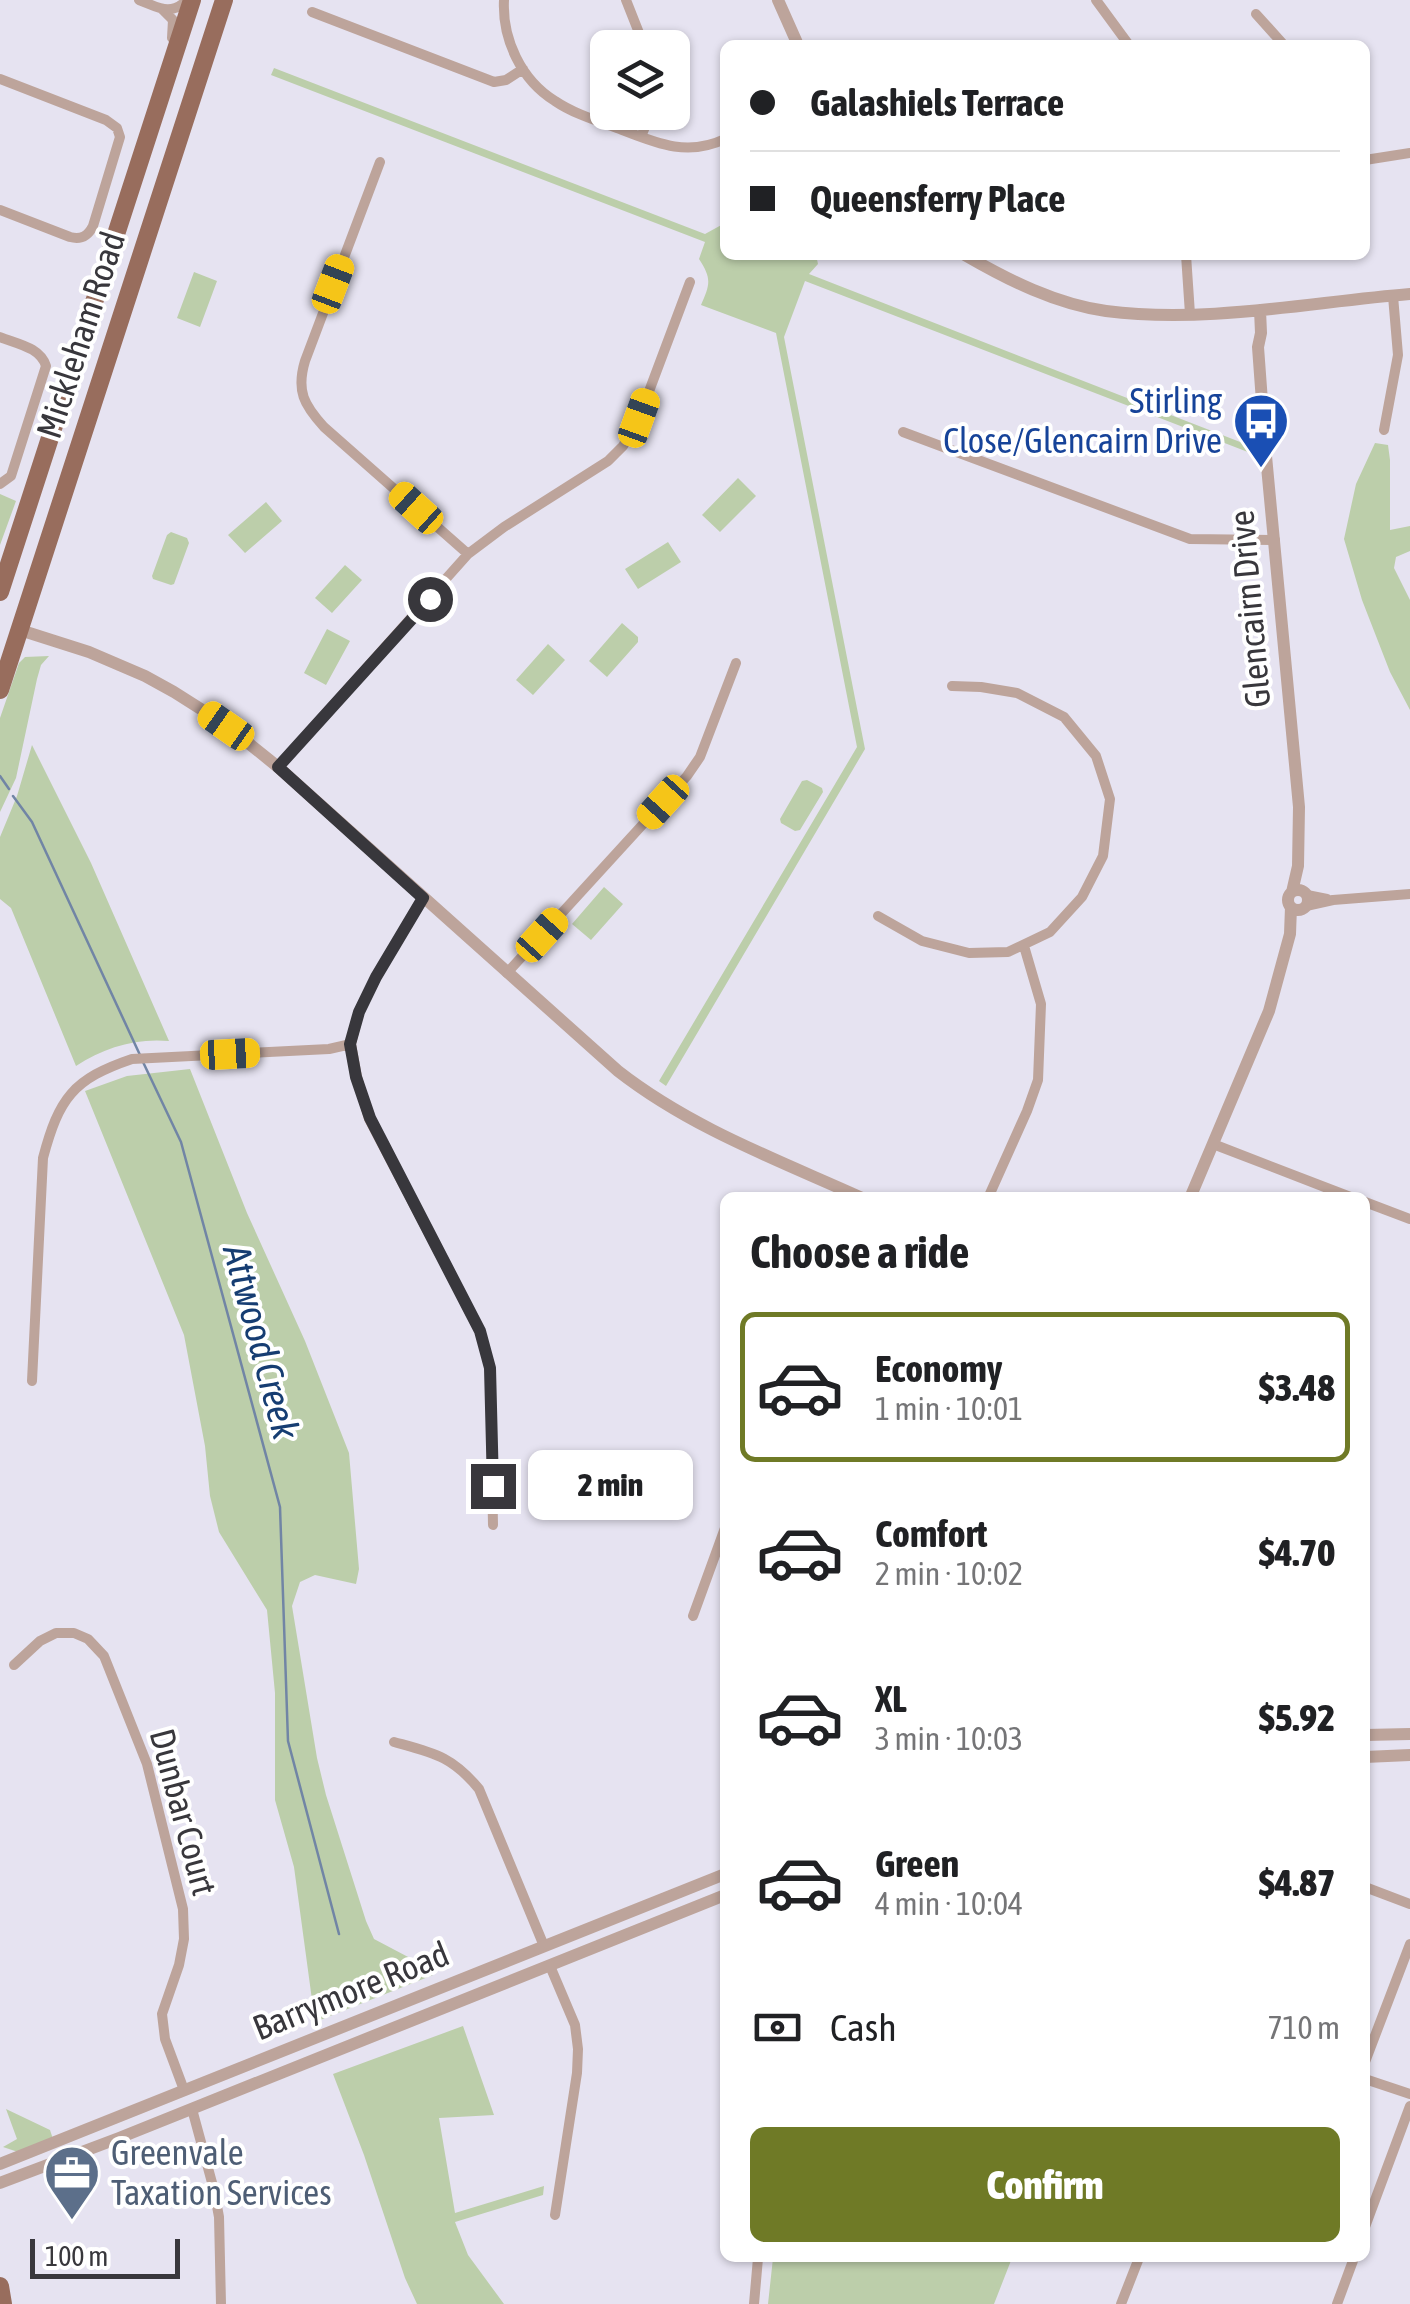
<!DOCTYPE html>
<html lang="en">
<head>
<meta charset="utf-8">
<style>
	body { margin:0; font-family:"Asap Condensed",sans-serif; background:#f2f2f2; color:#202124; height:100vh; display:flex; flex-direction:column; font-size:38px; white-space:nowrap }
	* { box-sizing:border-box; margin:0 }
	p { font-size:32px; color:#757577 }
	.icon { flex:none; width:55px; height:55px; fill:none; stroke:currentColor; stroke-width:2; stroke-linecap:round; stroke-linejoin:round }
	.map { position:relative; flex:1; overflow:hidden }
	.sheet { position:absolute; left:720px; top:1192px; width:650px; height:1070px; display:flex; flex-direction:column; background:#fff; border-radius:15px; box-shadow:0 2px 8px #0004 }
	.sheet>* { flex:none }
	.banner { position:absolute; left:720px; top:40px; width:650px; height:220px; border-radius:15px; box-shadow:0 2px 8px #0004; display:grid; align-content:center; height:220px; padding:0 30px; background:#fff }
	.fabs { position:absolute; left:590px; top:30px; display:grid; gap:20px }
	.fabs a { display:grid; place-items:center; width:100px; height:100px; border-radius:15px; background:#fff; box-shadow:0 2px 8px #0004; font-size:50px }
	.scale { position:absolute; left:30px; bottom:25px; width:150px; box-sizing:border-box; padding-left:10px; border:5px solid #38373c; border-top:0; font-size:28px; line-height:35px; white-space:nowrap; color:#38373c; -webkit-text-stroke:8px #fff; paint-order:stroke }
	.end { position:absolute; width:45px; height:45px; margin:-22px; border:12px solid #38373c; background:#fff; box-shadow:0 0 0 5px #fff }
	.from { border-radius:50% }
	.bubble { position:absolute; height:70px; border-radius:15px; background:#fff; box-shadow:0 2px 8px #0004; font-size:32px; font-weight:800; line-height:70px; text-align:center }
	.car { position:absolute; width:30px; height:60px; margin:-30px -15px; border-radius:12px; box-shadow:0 0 8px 2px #0007; background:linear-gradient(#f5c518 24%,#345 0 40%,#f5c518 0 76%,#345 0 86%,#f5c518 0) }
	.banner b { display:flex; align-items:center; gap:35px; height:95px; font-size:38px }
	.banner b+b { border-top:2px solid #e0e0e0 }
	.banner i { width:25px; height:25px; background:#202124 }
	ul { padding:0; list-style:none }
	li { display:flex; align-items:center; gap:30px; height:150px; margin:0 20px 15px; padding:0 10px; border:5px solid transparent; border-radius:15px }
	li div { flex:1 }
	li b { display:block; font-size:38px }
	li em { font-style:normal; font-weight:800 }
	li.active { border-color:#6f7a26 }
	li>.icon { width:90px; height:90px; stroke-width:1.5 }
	h2 { padding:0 30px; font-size:45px; line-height:120px }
	.pay { display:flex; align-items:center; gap:25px; height:110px; padding:0 30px; font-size:38px }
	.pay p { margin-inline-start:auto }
	.primary-button { display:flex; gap:20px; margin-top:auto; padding:20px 30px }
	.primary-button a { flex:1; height:115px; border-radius:15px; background:#6f7a26; color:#fff; font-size:40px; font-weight:800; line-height:115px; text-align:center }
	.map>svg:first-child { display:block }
</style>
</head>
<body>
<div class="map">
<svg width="1410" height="2304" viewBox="0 0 1410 2304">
	<rect width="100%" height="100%" fill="#e6e3f1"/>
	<path fill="#bcceaa" d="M274,68L705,234L725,223V255H816L818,264L809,274L1253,447V454L805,281L784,337L865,749L666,1086L659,1081L857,747L776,333L701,305C710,284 712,279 699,259L705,242L271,75Z
		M194,272L217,281L200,327L177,318Z
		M1375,443L1388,445L1390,460V530L1410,526V551L1396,557L1394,568L1410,600V710L1390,672L1362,600L1344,539L1356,484Z
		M738,478L756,496L720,532L702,515Z
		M0,494L16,501L0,545Z
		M266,502L282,521L245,553L228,535Z
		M171,532L187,538L189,543L174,584L171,585L153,579L152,576L167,535Z
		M668,542L681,562L638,589L625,569Z
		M345,565L362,580L332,613L315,598Z
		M622,623L638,637V642L607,677L589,661Z
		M327,629L350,641L326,685L304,673Z
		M548,644L565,660L533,695L516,680Z
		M49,656L41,665L37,679L16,778L0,812V718L19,663L25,657Z
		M32,745L91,863L169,1041C134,1038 104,1048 76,1066L11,908L0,899V837L17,796Z
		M807,780L822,788L823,792L800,830L795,831L781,823L780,819L802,781Z
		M604,887L623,904L591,940L572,924Z
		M190,1069L247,1213L305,1341L349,1453L359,1569L356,1584L315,1575L300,1582L292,1606L317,1758L326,1795L366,1921L374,1939L429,1968L433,1975L315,2022L294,1867L275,1800V1693L267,1610L219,1532L210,1496L205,1446L184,1335L85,1091L127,1076Z
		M463,2026L494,2115L439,2118L455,2213L544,2186L543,2195L455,2222L468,2255L504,2304H417L405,2278L364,2155L333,2074Z
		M6,2109L50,2130L53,2139L18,2152L3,2147L17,2139Z
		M773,2258H1012L994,2304H768Z"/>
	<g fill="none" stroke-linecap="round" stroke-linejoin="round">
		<path stroke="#7185a5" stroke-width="2.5" d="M0,776L9,789
			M13,796L32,822L140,1055
			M143,1062L181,1142L280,1507L288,1741L339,1934"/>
		<path stroke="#bda49b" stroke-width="10" d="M139,0C158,7 170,17 187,0
			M504,0C502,39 521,80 555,101C574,114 598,121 620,129C656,143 687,157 725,139
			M626,0L645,48
			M1096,0L1129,45
			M162,9L173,20L172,38
			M312,12L494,82L506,80L523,69
			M1256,14L1284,45
			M0,79L106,120L117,128L120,137L93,226C88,236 81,240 70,237L0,210
			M641,137L651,112
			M1365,160L1410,153
			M380,162L305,361C296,391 304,405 324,427L468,554
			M1186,255L1190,314
			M0,337C17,344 40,347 46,366L11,476L0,484
			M1384,430L1398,355L1393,296
			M903,432L1190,539L1275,540
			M278,767L468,554L504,527L608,461L623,446L639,418L690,282
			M1307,895L1327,899
			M423,897L376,977L359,1012L351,1044L357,1077L369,1119L480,1331L490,1368L493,1525
			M1306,906L1333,900L1410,894
			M878,916L922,941L969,953L1008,952L1050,932L1082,897L1103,856L1110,799L1096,756L1064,717L1017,693L981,687L952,686
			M507,973L687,776L700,757L736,663
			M1213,1144L1353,1198
			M988,1198L1027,1111L1038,1080L1041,1004L1024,946
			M1365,1202L1410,1219
			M32,1381L43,1158C59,1098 73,1079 132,1059L329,1049L351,1044
			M693,1616L725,1528
			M14,1665L40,1641L56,1633H74L88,1639L104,1656L147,1764L183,1909L184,1939L179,1965L162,2014L165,2039L184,2090
			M394,1742C434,1753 452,1756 479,1789L544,1946
			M1365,1887L1410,1904
			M550,1966L575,2025L578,2049L577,2073L555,2215
			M1365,2062L1410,1944
			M1365,2079L1410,2094
			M192,2109L214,2190L219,2217L221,2304
			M1365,2227L1410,2106
			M754,2304L758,2258
			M1121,2304L1139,2258
			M1337,2304L1354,2258"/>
		<path stroke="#bda49b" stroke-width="12" d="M778,0L798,45
			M965,255C1008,280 1056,304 1106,311C1207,324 1310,302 1410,294
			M1260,310L1261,333L1258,347L1266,456L1299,807L1298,866L1292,892
			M20,630L89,652L145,676L174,692L226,725L278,767L618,1071C691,1128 778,1160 862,1198
			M1288 900a10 10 0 1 1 20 0a10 10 0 1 1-20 0Z
			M1190,1198L1269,1011L1290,934L1291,907
			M1365,1735L1410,1734
			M1365,1757L1410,1755
			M0,2164L725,1874
			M0,2183L119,2138L725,1895"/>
		<path stroke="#986d5d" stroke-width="18" d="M0,592L192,0
			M0,690L224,0
			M0,2286L3,2304"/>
	</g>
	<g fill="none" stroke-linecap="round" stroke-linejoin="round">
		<path stroke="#38373c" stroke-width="12" d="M430,599L278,767L423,898L376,977L359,1012L350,1044L356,1077L370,1118L480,1331L490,1368L493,1486"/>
	</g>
	<defs>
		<g id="bus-pin" transform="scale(2.875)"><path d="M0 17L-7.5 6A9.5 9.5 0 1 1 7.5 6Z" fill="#1a4fb4" stroke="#fff"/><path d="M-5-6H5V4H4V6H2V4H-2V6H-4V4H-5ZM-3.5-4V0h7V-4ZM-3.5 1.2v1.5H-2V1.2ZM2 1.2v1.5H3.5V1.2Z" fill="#fff"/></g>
		<g id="office-pin" transform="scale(2.875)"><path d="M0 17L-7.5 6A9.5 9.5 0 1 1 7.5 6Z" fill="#5c6f8a" stroke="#fff"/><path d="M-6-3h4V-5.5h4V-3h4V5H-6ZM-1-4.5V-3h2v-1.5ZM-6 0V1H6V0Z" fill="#fff"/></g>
	</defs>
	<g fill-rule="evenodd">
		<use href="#bus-pin" x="1261" y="421"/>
		<use href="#office-pin" x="72" y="2173"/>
	</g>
	<g text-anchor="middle" stroke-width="8" stroke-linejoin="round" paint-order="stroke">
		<g font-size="35" fill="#38373c" stroke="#fff">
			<text transform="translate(81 335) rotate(-72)" y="12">Mickleham Road</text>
			<text transform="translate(1250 609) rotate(-95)" y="12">Glencairn Drive</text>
			<text transform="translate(183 1812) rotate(75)" y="12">Dunbar Court</text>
			<text transform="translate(351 1991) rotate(-22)" y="12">Barrymore Road</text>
		</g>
		<g font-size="35" fill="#164399" stroke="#fff" text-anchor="end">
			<text x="1222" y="413">Stirling<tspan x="1222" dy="40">Close/Glencairn Drive</tspan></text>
		</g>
		<g font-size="35" fill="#4e5e75" stroke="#fff" text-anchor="start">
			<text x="111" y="2165">Greenvale<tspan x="111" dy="40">Taxation Services</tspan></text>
		</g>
		<g font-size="38" font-style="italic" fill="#163d72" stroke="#fff">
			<text transform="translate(261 1342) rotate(75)" y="13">Attwood Creek</text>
		</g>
	</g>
</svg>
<div class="fabs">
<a><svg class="icon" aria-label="layers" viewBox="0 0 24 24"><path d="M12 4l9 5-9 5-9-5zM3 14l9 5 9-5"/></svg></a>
</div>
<div class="scale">100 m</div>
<i class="end from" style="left:430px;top:599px"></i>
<i class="end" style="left:493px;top:1486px"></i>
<div class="bubble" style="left:528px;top:1450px;width:165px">2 min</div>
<i class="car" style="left:333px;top:284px;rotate:21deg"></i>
<i class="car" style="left:639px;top:418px;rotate:20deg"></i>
<i class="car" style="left:416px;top:508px;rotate:312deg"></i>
<i class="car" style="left:226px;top:726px;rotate:305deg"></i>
<i class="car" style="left:663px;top:802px;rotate:222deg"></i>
<i class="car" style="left:542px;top:935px;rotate:42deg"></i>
<i class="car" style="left:230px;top:1054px;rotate:87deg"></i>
<div class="banner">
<b><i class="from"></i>Galashiels Terrace</b>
<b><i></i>Queensferry Place</b>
</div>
<section class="sheet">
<h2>Choose a ride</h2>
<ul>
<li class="active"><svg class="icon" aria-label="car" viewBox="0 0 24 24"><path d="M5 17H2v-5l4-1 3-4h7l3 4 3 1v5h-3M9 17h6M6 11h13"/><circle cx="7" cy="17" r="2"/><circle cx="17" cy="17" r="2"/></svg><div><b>Economy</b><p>1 min · 10:01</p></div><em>$3.48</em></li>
<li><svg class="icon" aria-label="car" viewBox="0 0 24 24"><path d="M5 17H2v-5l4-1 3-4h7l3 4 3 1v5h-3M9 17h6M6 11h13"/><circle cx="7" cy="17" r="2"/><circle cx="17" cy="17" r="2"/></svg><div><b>Comfort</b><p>2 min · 10:02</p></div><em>$4.70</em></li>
<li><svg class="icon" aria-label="car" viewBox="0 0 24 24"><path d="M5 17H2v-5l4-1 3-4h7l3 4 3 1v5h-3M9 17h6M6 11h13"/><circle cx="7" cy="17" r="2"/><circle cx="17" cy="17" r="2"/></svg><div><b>XL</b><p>3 min · 10:03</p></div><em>$5.92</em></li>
<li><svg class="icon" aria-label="car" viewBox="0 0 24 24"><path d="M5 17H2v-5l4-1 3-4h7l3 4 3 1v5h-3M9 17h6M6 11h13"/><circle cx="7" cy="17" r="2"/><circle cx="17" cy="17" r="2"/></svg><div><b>Green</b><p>4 min · 10:04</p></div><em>$4.87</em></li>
</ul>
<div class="pay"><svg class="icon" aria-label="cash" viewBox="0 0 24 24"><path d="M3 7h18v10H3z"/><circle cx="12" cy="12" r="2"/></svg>Cash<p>710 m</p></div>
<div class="primary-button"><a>Confirm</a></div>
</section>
</div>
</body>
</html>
